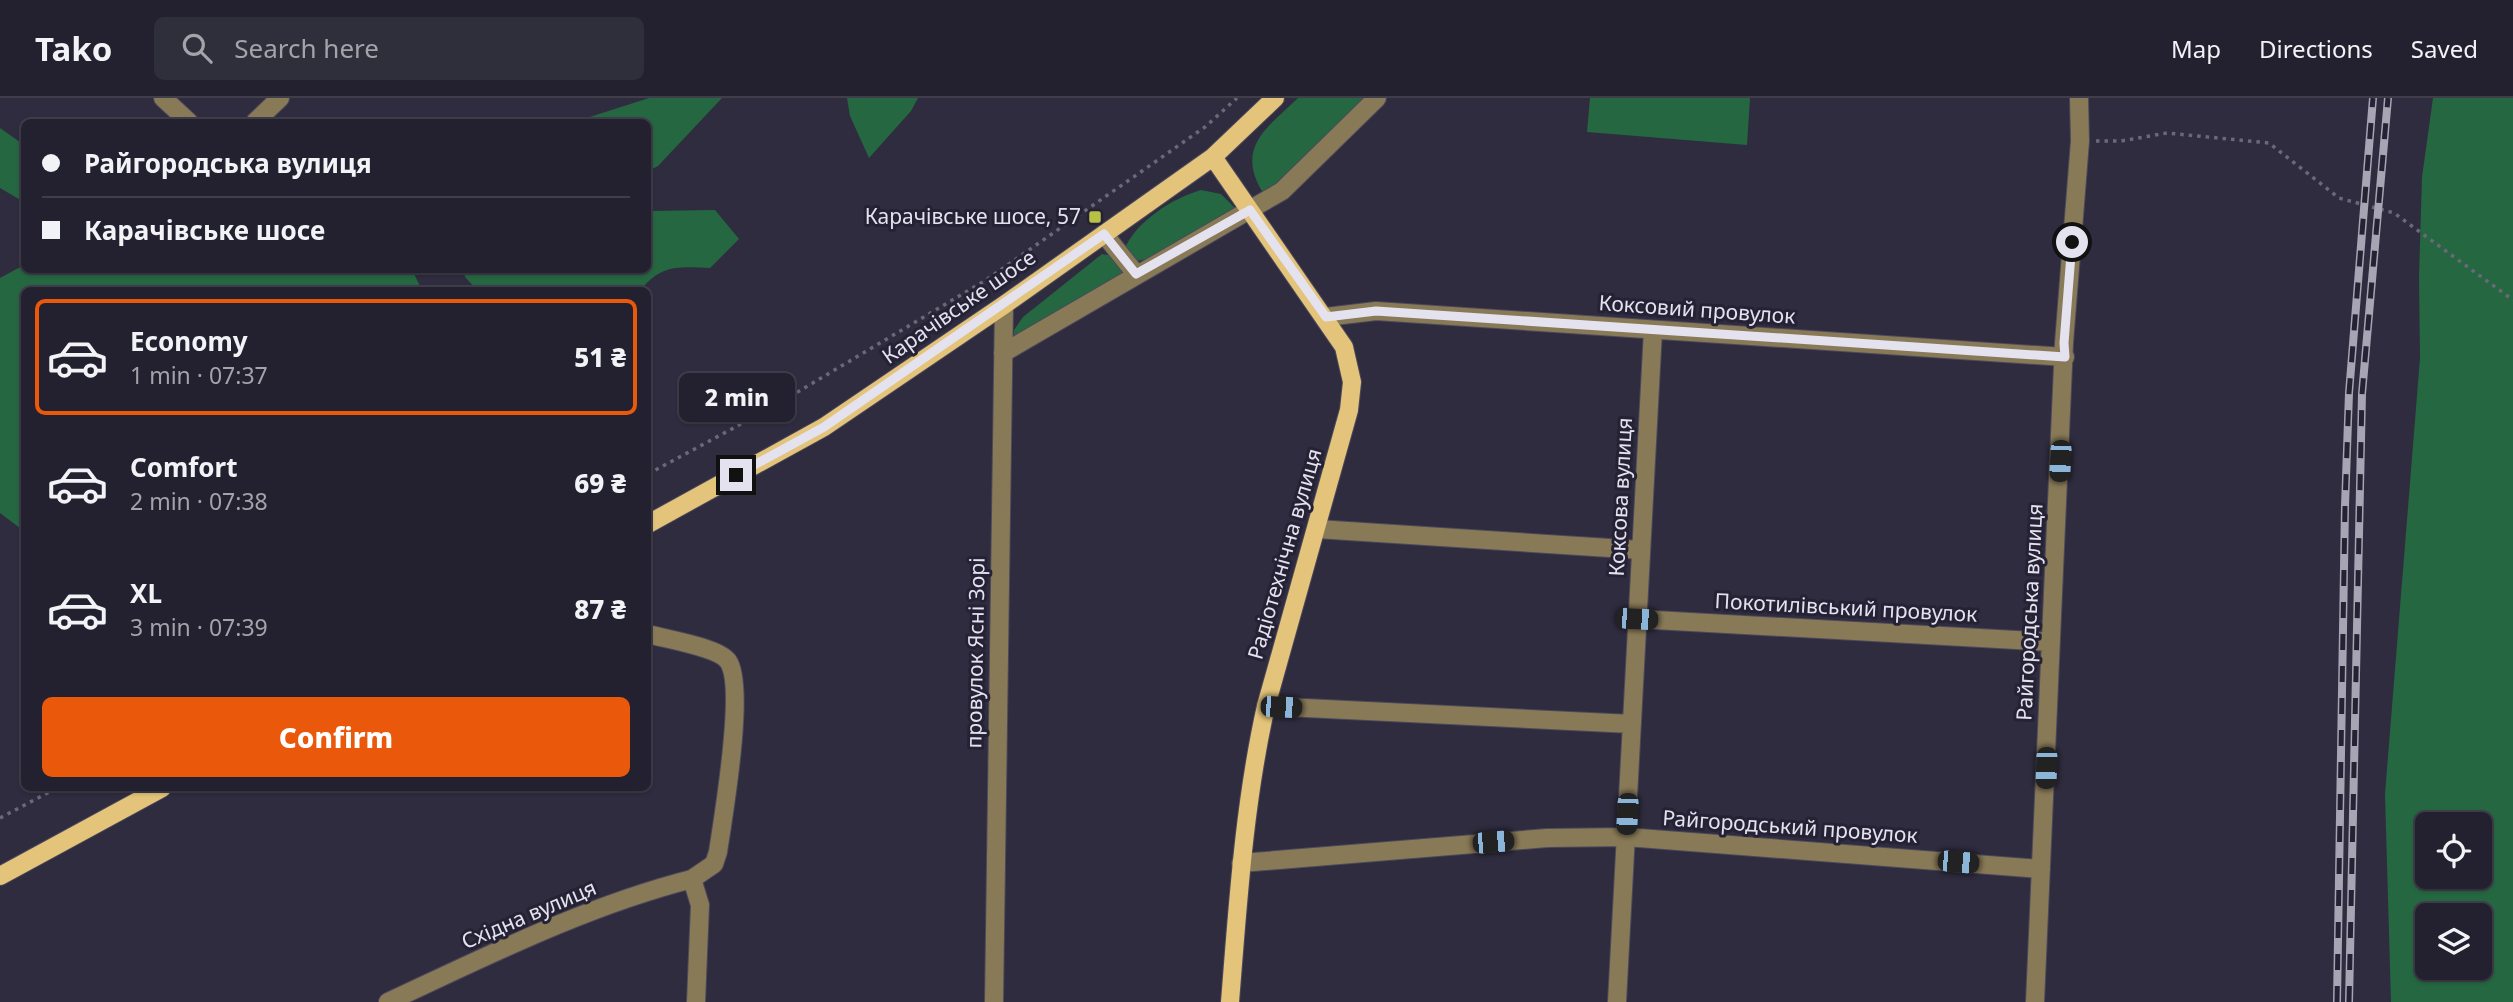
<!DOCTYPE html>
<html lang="en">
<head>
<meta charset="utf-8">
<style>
	body { margin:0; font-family:"Noto Sans",sans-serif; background:#2f2e3b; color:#f1f3f6; height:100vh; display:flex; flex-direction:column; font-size:26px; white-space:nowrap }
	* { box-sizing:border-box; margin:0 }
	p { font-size:23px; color:#a3a3aa }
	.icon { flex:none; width:38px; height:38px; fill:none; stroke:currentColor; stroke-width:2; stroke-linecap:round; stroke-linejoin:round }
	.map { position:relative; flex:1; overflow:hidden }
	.side { position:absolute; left:21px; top:189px; width:630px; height:504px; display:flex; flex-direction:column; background:#23212f; border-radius:10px; box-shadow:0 2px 5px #0004,0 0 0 2px #403e4b }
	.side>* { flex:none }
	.guide { position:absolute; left:21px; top:21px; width:630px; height:154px; border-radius:10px; box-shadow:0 2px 5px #0004,0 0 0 2px #403e4b; display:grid; align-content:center; height:154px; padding:0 21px; background:#23212f }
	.buttons { position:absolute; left:2415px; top:714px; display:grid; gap:14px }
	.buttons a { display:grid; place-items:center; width:77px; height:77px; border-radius:10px; background:#23212f; box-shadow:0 2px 5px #0004,0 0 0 2px #403e4b; font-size:35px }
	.end { position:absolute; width:32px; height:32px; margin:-16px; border:9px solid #e4e2ef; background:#111; box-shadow:0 0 0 4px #111 }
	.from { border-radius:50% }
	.bubble { position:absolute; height:49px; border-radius:10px; background:#23212f; box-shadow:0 2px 5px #0004,0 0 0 2px #403e4b; font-size:23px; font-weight:800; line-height:49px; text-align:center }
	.car { position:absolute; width:21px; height:42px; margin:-21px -10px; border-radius:9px; box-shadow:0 0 5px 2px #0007; background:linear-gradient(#222 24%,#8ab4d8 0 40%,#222 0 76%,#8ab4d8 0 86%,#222 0) }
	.guide b { display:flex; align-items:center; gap:24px; height:66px; font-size:26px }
	.guide b+b { border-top:2px solid #403e4b }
	.guide i { width:18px; height:18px; background:#f1f3f6 }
	ul { padding:12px 0 0; list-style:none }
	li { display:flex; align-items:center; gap:21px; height:116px; margin:0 14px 10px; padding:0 7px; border:4px solid transparent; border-radius:10px }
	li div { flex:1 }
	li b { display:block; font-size:26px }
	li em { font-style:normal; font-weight:800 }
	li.on { border-color:#ea580c }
	li>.icon { width:63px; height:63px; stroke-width:1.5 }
	.action { display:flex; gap:14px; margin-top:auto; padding:14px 21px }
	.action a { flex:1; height:80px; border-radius:10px; background:#ea580c; color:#fff; font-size:28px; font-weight:800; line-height:80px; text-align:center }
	header { display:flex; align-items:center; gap:42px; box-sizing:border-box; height:98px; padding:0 35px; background:#23212f; border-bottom:2px solid #403e4b }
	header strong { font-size:33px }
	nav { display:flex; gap:38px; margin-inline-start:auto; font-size:24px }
	.search { width:490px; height:63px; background:#2f2e3b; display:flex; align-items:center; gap:18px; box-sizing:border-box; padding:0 24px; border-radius:10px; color:#a3a3aa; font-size:26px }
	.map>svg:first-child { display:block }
</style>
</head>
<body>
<header>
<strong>Tako</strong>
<div class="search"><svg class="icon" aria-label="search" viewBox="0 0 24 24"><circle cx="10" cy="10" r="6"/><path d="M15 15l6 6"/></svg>Search here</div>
<nav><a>Map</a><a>Directions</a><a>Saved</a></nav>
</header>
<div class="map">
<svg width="2513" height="904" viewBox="0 0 2513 904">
	<rect width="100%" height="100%" fill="#2f2c3f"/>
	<path fill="#256741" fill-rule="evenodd" d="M649,0H722L658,68L648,73V24H574Z
		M847,0H918L911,13L869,60L850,18Z
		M1298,0H1369L1288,77L1263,95C1235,49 1267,30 1298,0Z
		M1590,0H1750L1747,47L1587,34Z
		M2433,0H2513V904H2391L2385,696L2420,260L2419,179L2422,79ZM2427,726H2480V779H2427ZM2427,817H2480V870H2427Z
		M0,30L24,47V104L0,90Z
		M1201,92L1221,96L1236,111L1151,160L1133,164L1124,152C1136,123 1173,100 1201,92Z
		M715,112L739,141L710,170C680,169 661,166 641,192H559L538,189L522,192H477L465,179L464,172H648V113Z
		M1102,156L1113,158L1126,176L1014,244V232L1023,219Z
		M24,167V172H412L422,192H24V433L0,415V180Z"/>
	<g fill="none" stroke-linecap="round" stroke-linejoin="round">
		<g stroke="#4c495b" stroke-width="20">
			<path id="minor" d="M163,0L189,24
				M255,24L280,0
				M1104,136L1136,176
				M1326,219L1376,213L2065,259
				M1003,255L1282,93L1377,0
				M1317,431L1641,452
				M1637,521L2051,544
				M648,536C665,541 718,549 728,563C746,588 723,720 718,754L714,766L692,781L700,807L696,904
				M1266,608L1632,626
				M1241,765L1547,740L1626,739L2041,771
				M388,904C487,858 586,808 692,781
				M994,904L1004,207
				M1617,904L1653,232
				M2035,904L2064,245L2080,43L2079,0"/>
		</g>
		<g stroke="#4c495b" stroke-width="20">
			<path id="major" d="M1213,59L1344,249L1352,284L1349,312L1266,608C1244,706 1238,805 1230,904
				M648,426L824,329L1004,207L1213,59L1275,0
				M0,778L162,690"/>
		</g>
		<path stroke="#6b6879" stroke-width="3.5" stroke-dasharray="3.5 5" stroke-linecap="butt" d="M2096,43H2121L2167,35L2269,45L2339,100L2394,115L2513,202
			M648,376L769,311L986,182L1205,29L1237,0
			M0,720L57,690"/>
		<use href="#minor" stroke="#897a57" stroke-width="18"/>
		<use href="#major" stroke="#e3c47a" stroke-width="18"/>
		<g stroke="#a7a5b4" stroke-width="8">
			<path id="rail" d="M2337,904L2345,408L2349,295L2373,0
				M2349,904L2362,296L2388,0"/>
		</g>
		<use href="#rail" stroke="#262235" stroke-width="5" stroke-dasharray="16" stroke-linecap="butt"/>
	</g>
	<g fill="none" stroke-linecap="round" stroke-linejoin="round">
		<path stroke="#e4e2ef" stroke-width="9" d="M736,377L824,329L1104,136L1136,176L1250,112L1326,219L1376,213L2065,259L2064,245L2072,144"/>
	</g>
	<rect fill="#b9c046" stroke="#262235" stroke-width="2.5" x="1088" y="112" width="14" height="14" rx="3.5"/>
	<g text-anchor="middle" stroke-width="6" stroke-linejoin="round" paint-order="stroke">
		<g font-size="21" fill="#e4e2ef" stroke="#262235" text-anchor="end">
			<text x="1081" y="126">Карачівське шосе, 57</text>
		</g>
		<g font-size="21" fill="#e4e2ef" stroke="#262235">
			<text transform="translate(959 209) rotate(-35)" y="7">Карачівське шосе</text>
			<text transform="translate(1697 212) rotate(4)" y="7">Коксовий провулок</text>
			<text transform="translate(1621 399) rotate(-87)" y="7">Коксова вулиця</text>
			<text transform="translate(1285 456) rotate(-74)" y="7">Радіотехнічна вулиця</text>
			<text transform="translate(1846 510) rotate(3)" y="7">Покотилівський провулок</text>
			<text transform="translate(2030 514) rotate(-87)" y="7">Райгородська вулиця</text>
			<text transform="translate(976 555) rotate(-89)" y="7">провулок Ясні Зорі</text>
			<text transform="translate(1790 729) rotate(4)" y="7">Райгородський провулок</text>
			<text transform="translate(529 817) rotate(-23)" y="7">Східна вулиця</text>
		</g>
	</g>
</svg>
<div class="buttons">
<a><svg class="icon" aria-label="locate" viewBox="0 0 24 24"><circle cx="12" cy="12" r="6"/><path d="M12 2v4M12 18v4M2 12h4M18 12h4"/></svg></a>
<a><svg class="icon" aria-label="layers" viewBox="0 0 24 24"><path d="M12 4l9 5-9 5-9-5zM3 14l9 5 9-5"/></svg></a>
</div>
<i class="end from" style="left:2072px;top:144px"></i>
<i class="end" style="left:736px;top:377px"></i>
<div class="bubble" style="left:679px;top:275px;width:116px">2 min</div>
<i class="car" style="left:2060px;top:363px;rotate:183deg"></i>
<i class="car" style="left:1637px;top:521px;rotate:93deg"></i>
<i class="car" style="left:1281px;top:609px;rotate:93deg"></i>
<i class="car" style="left:2046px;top:670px;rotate:182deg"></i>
<i class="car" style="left:1627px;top:716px;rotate:183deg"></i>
<i class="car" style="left:1493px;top:744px;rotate:85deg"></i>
<i class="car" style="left:1958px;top:764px;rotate:95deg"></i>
<div class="guide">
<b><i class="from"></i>Райгородська вулиця</b>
<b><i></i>Карачівське шосе</b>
</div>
<section class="side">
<ul>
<li class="on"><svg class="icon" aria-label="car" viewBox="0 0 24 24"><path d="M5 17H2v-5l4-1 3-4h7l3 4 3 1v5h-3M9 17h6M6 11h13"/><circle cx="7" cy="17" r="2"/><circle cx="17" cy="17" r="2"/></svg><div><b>Economy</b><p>1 min · 07:37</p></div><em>51 ₴</em></li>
<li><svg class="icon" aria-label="car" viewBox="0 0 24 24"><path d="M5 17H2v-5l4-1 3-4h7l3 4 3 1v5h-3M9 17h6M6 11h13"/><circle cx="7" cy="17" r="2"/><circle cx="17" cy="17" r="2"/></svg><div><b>Comfort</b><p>2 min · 07:38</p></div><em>69 ₴</em></li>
<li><svg class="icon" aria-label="car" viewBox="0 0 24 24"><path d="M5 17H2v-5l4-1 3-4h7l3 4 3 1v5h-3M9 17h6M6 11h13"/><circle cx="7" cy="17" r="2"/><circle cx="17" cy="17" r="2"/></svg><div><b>XL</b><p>3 min · 07:39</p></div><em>87 ₴</em></li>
</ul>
<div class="action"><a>Confirm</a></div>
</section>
</div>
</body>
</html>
